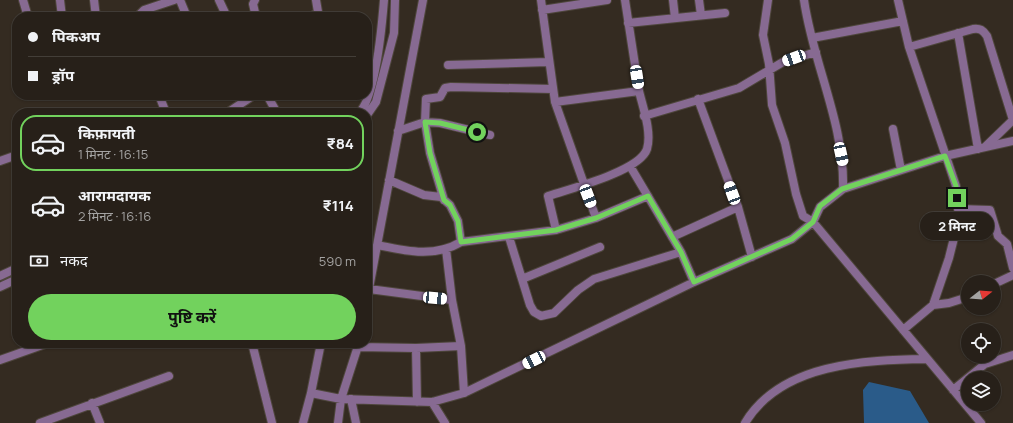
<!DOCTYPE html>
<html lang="hi">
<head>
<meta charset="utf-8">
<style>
	body { margin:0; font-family:Manrope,"Noto Sans Devanagari",sans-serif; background:#2f2822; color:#f1f3f6; height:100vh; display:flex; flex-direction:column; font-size:15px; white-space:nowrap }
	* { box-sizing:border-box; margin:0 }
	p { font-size:13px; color:#a4a3a2 }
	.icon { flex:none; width:22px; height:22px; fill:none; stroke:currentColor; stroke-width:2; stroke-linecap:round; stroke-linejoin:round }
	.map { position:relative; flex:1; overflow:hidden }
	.side { position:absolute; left:12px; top:108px; width:360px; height:240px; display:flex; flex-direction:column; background:#272019; border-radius:16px; box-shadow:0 1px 3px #0004,0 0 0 1px #433e38 }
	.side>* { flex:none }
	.top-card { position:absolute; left:12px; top:12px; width:360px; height:88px; border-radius:16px; box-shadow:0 1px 3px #0004,0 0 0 1px #433e38; display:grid; align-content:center; height:88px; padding:0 16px; background:#272019 }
	.needle { width:26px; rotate:73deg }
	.fabs { position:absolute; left:961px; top:275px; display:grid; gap:8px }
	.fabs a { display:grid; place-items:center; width:40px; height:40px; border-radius:50%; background:#272019; box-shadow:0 1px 3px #0004,0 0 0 1px #433e38; font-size:20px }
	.end { position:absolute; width:18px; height:18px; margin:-9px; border:5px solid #72d25d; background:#111; box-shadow:0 0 0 2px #111 }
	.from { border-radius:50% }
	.bubble { position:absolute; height:28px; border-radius:14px; background:#272019; box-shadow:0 1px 3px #0004,0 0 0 1px #433e38; font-size:13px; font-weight:700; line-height:28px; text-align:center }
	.car { position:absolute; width:12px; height:24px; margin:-12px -6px; border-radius:5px; box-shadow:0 0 3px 1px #0007; background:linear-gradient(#fff 24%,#345 0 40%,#fff 0 76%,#345 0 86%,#fff 0) }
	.top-card b { display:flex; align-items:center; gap:14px; height:38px; font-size:15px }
	.top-card b+b { border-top:1px solid #433e38 }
	.top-card i { width:10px; height:10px; background:#f1f3f6 }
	ul { padding:7px 0 0; list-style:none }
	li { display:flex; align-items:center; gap:12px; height:56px; margin:0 8px 6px; padding:0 8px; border:2px solid transparent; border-radius:16px }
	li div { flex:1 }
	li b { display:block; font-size:15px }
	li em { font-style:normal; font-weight:700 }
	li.selected { border-color:#72d25d }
	li>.icon { width:36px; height:36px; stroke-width:1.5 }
	.pay { display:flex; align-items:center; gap:10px; height:44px; padding:0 16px; font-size:15px }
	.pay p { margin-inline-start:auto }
	.action { display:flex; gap:8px; margin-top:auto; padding:8px 16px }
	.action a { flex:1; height:46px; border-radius:24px; background:#72d25d; color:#111; font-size:16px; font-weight:700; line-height:46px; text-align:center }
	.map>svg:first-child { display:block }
</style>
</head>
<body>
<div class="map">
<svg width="1013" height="423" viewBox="0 0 1013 423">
	<rect width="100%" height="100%" fill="#342b21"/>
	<path fill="#2a5b89" d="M869,382L910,391L929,423H864L863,390Z"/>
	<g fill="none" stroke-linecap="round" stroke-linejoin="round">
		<g stroke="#4e463c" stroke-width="10">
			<path id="minor" d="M23,0L28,17
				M60,0L62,17
				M94,0L96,17
				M180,0L187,17
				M219,0L227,17
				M255,0L253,4L256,17
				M541,0L555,102L596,218
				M673,0L675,18
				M699,0L701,15
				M768,0L763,35L769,64L772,105L785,143L796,194L803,216L813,222L981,423
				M804,0C813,64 845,124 843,189
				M898,0L909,47L956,186L959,218L949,258L933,305L903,330
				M542,10L607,0
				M137,17L144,10L174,0
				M311,17L318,12L316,0
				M628,23L725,13
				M958,33L978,149
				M812,38L903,21
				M909,47L973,29C980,28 983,30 987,36L1013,120
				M448,65L548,62
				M159,95L166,113
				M267,95L277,113
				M698,99L738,207L752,257
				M555,102L639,91L625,0
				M227,113L254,95
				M359,113C376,96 382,25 384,0
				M367,115L376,102L394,33L395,0
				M644,116L739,88L783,62L816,52
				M893,129L901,170
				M398,131L425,122L430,153L444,200
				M490,135L440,123L425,122L426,99L440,97L445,88L451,87L553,89
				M985,147L1013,120
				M0,161L17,155
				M630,166L681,252L694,282
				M389,180L424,195L441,197L450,205L458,221L461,242L556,230L596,218L648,196
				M958,209L990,210L998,236L1007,244L1013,268
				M556,230L548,196C570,189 640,171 647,149C652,132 643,108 639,91
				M509,237L530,305L534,312L541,316L554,313L578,290L594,279L681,252
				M672,237L738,207
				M377,245C406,251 434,258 461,242
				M446,249L452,300
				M0,276L17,268
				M522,279L600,247
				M994,284L1013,275
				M0,287L17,279
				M369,289L452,300L461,346L464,393
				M367,299L423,0
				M933,305L949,303L968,297
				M252,343L272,423
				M358,347L416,348L461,346
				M416,348L417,402
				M0,360L48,343
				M953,390L985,364L1013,355
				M311,393L341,399L432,402L464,393L694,282L792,239L813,222L820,207L843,189L945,156L1013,141
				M351,399L356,423
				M432,402L445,423
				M92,403L100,423
				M40,423L169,376
				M303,423L311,393L321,343
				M338,423L341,399L359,343
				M745,423C781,363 865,360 927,359"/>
		</g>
		<use href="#minor" stroke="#876a92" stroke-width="8"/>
	</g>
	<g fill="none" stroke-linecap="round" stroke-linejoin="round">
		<path stroke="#72d25d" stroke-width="5" d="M477,132L440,123L425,122L430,153L444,200L450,205L458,221L461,242L556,230L596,218L648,196L681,252L694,282L792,239L813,222L820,206L842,189L945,156L956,186L957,198"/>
	</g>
</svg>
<div class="fabs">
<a><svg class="needle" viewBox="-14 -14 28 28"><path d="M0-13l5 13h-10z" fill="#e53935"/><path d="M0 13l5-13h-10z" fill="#a4a3a2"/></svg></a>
<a><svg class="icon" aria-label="locate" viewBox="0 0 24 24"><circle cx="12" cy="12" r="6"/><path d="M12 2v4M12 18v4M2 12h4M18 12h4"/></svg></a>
<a><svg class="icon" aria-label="layers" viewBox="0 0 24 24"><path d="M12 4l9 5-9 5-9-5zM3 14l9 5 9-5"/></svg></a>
</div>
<i class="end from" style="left:477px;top:132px"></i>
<i class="end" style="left:957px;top:198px"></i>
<div class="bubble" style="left:920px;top:212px;width:74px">2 मिनट</div>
<i class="car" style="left:794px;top:58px;rotate:250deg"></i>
<i class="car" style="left:637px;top:77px;rotate:171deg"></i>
<i class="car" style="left:841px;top:154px;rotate:168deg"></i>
<i class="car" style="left:732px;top:193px;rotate:340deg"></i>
<i class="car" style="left:588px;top:196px;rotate:159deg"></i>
<i class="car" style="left:435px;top:298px;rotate:95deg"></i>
<i class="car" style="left:534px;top:360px;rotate:244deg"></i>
<div class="top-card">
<b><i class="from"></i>पिकअप</b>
<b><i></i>ड्रॉप</b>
</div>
<section class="side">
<ul>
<li class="selected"><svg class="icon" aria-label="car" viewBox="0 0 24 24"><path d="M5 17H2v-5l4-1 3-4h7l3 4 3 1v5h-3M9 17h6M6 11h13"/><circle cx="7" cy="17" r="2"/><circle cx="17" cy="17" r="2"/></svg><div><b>किफ़ायती</b><p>1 मिनट · 16:15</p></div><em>₹84</em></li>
<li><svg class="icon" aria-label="car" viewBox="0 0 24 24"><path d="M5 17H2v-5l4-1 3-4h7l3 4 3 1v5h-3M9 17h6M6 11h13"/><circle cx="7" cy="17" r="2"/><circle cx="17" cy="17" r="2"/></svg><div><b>आरामदायक</b><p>2 मिनट · 16:16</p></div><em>₹114</em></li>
</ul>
<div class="pay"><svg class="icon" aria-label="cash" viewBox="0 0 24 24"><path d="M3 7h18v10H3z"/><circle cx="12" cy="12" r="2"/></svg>नकद<p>590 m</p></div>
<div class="action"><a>पुष्टि करें</a></div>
</section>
</div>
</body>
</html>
